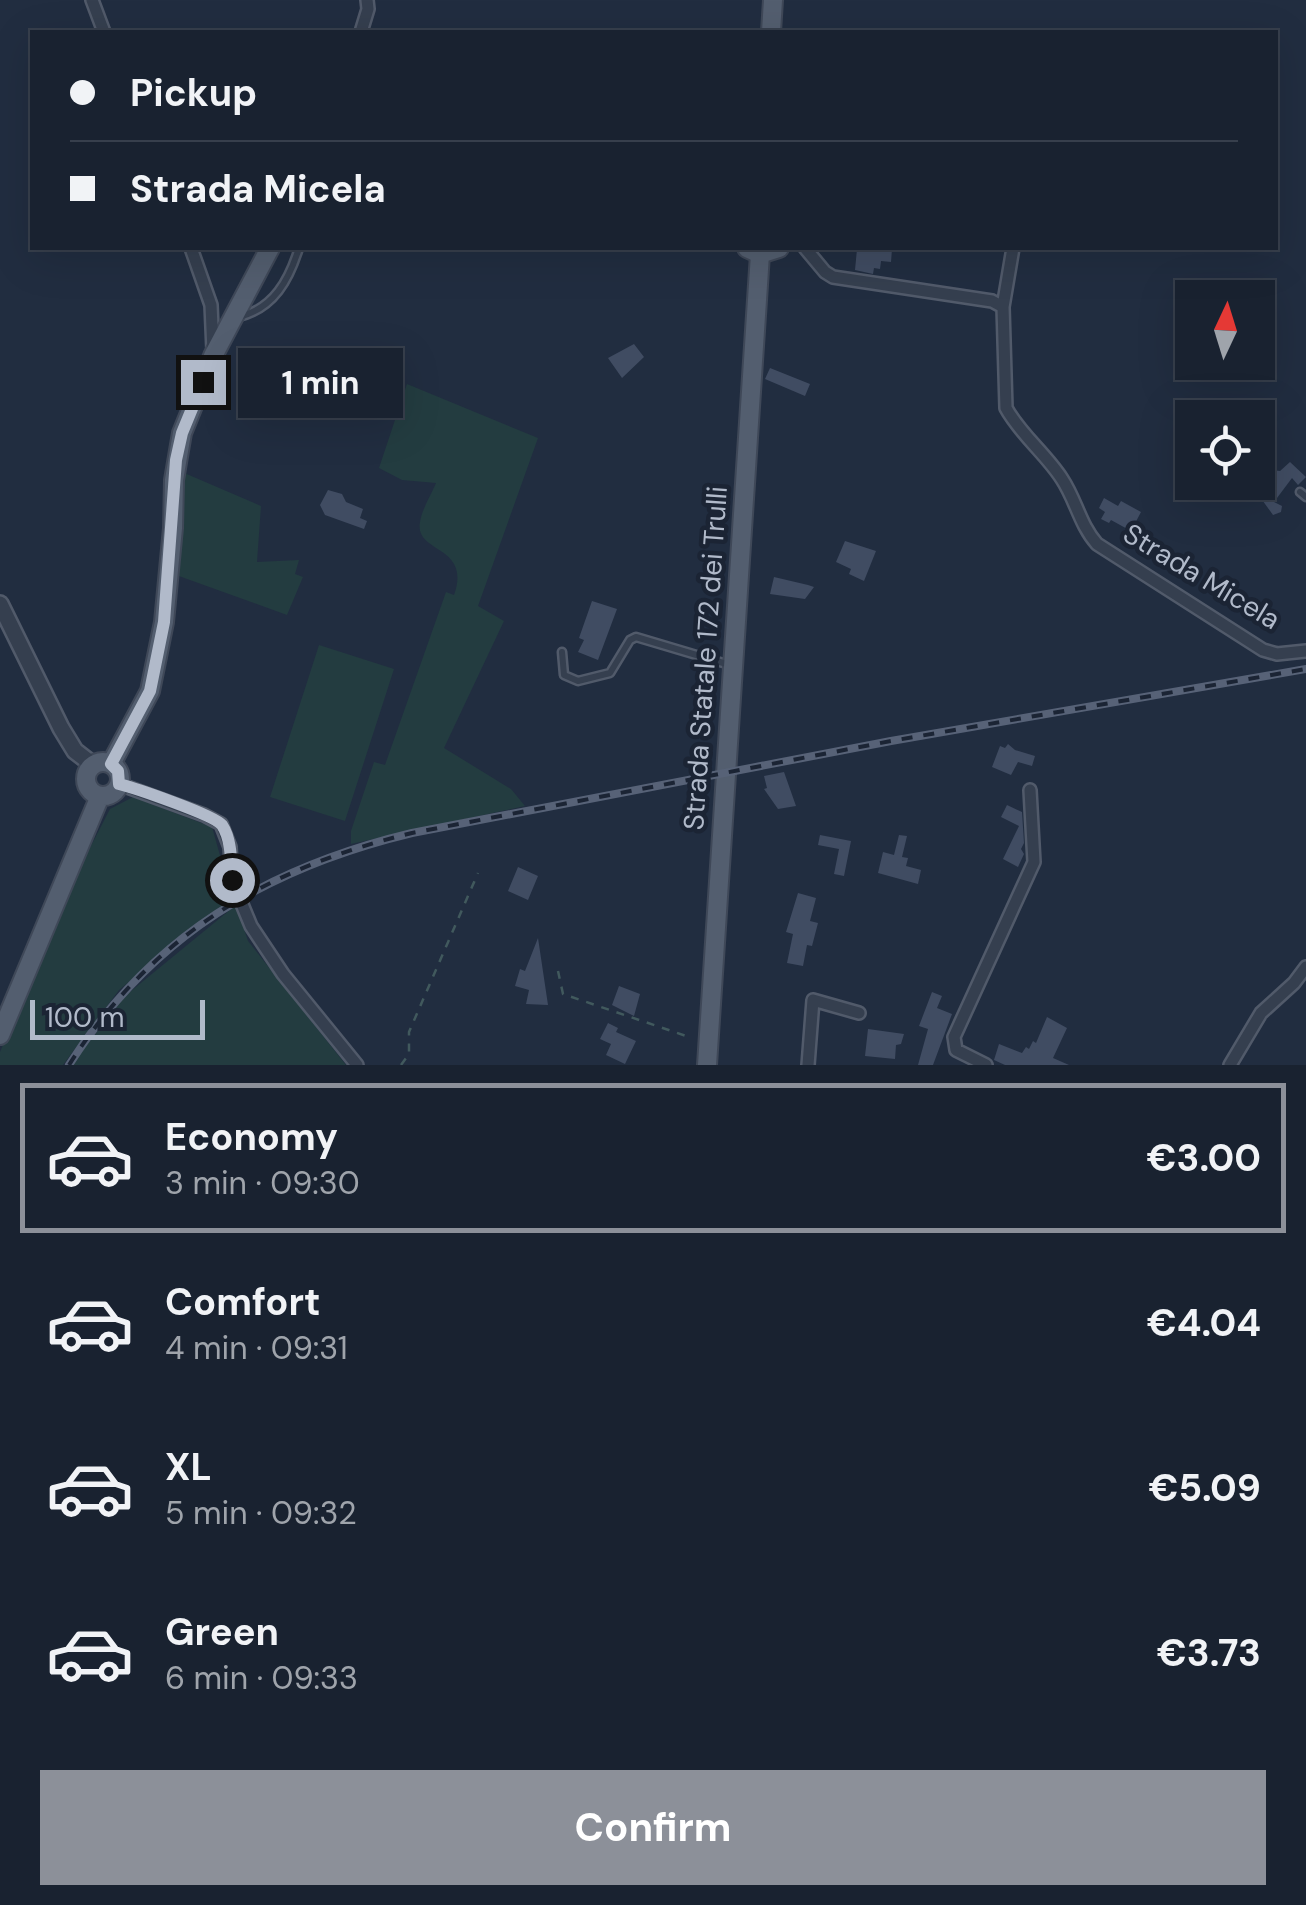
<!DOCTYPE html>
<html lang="en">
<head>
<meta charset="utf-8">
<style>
	body { margin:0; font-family:"DM Sans",sans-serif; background:#262f3c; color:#f1f3f6; height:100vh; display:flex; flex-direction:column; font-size:38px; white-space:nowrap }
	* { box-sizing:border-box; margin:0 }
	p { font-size:32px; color:#9fa4ab }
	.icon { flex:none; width:55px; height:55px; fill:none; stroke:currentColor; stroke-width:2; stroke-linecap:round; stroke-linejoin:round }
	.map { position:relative; height:1065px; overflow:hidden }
	.side { display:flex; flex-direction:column; background:#192230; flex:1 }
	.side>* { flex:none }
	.guide { position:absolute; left:30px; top:30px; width:1248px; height:220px; border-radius:0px; box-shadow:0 10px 40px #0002,0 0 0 2px #373f4c; display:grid; align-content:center; height:220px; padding:0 40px; background:#192230 }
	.needle { width:65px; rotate:4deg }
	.fabs { position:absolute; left:1175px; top:280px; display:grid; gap:20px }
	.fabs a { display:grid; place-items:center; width:100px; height:100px; border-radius:0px; background:#192230; box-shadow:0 10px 40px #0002,0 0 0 2px #373f4c; font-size:50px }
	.scale { position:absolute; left:30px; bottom:25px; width:175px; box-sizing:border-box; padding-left:10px; border:5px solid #b1baca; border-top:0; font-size:28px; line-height:35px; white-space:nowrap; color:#b1baca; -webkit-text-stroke:8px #1b2434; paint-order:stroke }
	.end { position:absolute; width:45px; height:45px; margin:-22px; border:12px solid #b1baca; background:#111; box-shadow:0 0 0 5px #111 }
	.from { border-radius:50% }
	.bubble { position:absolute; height:70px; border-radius:0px; background:#192230; box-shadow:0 10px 40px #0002,0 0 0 2px #373f4c; font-size:32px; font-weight:700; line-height:70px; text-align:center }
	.guide b { display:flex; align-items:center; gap:35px; height:95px; font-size:38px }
	.guide b+b { border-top:2px solid #373f4c }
	.guide i { width:25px; height:25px; background:#f1f3f6 }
	ul { padding:18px 0 0; list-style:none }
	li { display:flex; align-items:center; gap:30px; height:150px; margin:0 20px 15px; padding:0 20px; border:5px solid transparent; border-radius:0px }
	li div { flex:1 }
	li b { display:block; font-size:38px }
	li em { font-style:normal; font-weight:700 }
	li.active { border-color:#8c9099 }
	li>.icon { width:90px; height:90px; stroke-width:1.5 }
	.cta { display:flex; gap:20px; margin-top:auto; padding:20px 40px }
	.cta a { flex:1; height:115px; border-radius:0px; background:#8c9099; color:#fff; font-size:40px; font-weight:700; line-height:115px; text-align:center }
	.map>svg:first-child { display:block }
</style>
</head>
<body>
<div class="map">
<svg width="1306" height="1065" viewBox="0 0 1306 1065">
	<rect width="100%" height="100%" fill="#212d40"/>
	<path fill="#233c40" d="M407,384L538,438L478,606L504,621L444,748L511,789L525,806L351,844V831L374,762L385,765L446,592L454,595C472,544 414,554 420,522C422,509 431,495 436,483L402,480L379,468Z
		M182,472L261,506L257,562L299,560L295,574L303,577L287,615L176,575Z
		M319,645L394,669L345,821L270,797Z
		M133,797L212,827L232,898L119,990L63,1065H0V1052L66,894L110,809Z
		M236,905L248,941L346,1065H71L125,996Z"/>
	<path fill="#404c62" d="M873,248L892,249L891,262L881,261L880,269L874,268L873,274L855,270L857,249L872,251Z
		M634,344L644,357L622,378L608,358Z
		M770,368L810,384L805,396L765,379Z
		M1290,462L1306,477L1298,485L1292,478L1274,502L1282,506L1281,512L1273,515L1260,497L1272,470L1280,471Z
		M328,490L342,494L346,502L363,509L360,518L367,521L364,529L325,515L320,505Z
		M1104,498L1118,506L1121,501L1141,512L1131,531L1111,520L1109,523L1101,519L1105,512L1099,508Z
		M845,541L876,551L864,581L849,574L851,569L836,562Z
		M774,577L808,585L814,587L805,599L770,594Z
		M592,601L617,609L598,660L578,652L584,640L579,638Z
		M1008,744L1015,750L1035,756L1032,766L1018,762L1011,775L992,767L1000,746L1005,748Z
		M784,772L796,806L778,809L764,789L767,788L764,776Z
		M1007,805L1022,812L1024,843L1021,849L1024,854L1018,867L1003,859L1019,826L1001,817Z
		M820,835L851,841L844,876L834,874L839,849L818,845Z
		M899,835L907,836L902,857L908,858L906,866L921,870L918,884L878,873L883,852L894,855Z
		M518,867L538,876L528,900L508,891Z
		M798,893L816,898L810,921L818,923L812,946L807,945L803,966L787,963L793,934L786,932Z
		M538,938L548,1005L526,1004L529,990L515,986L520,969L525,971Z
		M619,986L640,994L634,1016L612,1005Z
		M932,992L942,996L937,1008L952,1014L933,1065H918L928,1029L919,1026Z
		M1047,1017L1067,1028L1053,1058L1069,1065H1005L994,1060L999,1044L1022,1053L1026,1047L1029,1049L1033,1041L1036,1043Z
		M608,1023L618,1028L616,1032L636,1041L625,1064L606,1055L611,1044L600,1039Z
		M868,1029L904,1034L901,1044L896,1045L895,1059L865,1056Z"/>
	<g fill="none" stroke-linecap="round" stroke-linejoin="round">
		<g stroke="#515a6a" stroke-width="11">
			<path id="service" d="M239,317C274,308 289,280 299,248
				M1300,492L1306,497
				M562,652L564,675L578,681L610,673L630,640L636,637L730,665"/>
		</g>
		<g stroke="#515a6a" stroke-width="16">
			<path id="minor" d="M92,0L104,32
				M361,32L368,9L367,0
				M191,248L211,305L213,351
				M805,248L825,272L833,277L992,301L1003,307L1006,408C1020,434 1046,454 1062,479C1076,500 1080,525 1097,544L1263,650L1277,654L1306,651
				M1003,307L1013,248
				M119,784L204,815L221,824L230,847L232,880L251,926L283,974L357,1065
				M808,1065L813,1000L859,1013
				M986,1065L956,1050L954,1037L1034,862L1030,790
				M1230,1065L1261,1013L1294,983L1306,967"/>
		</g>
		<g stroke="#515a6a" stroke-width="20">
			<path id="tertiary" d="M0,604L61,728L75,751L93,765"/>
		</g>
		<g stroke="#3f4858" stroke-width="22">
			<path id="primary" d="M771,32L773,0
				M747,248L760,254L779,248
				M86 779a17 17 0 1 1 34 0a17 17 0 1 1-34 0Z
				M111,764L150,691L164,622L173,528L174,480L182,433L213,356L270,248
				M0,1035L100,796
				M707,1065L760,254"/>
		</g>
		<path stroke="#41595d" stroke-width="2.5" stroke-dasharray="8 8" stroke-linecap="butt" d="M558,971L563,994L692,1038
			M401,1065L409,1054V1032L478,873"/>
		<use href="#service" stroke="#353f4f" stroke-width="6"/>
		<use href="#minor" stroke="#353f4f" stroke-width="11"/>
		<use href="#tertiary" stroke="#353f4f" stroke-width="15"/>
		<use href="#primary" stroke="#535e6f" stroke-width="18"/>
		<g stroke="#576277" stroke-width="8">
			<path id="rail" d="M69,1065C151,936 266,868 412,833L891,741L1306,669"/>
		</g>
		<use href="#rail" stroke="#1b2434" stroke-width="4" stroke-dasharray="11" stroke-linecap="butt"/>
	</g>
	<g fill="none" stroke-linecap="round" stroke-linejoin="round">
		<path stroke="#b1baca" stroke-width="12" d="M203,382L182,433L176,460L164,622L150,691L111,764L118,771L119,784C135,788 214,815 222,825C232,840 231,863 232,880"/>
	</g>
	<g text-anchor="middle" stroke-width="9" stroke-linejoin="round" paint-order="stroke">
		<g font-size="28" fill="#b1baca" stroke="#1b2434">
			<text transform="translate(1202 576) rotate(31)" y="10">Strada Micela</text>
			<text transform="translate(705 658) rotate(-86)" y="10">Strada Statale 172 dei Trulli</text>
		</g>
	</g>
</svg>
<div class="fabs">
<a><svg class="needle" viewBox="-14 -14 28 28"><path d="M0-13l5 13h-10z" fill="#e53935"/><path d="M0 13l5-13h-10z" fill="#9fa4ab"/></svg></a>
<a><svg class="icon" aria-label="locate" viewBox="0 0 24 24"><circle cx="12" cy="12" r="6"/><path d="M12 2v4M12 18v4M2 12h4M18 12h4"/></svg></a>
</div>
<div class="scale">100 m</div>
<i class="end from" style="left:232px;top:880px"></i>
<i class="end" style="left:203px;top:382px"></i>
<div class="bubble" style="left:238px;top:348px;width:165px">1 min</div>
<div class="guide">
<b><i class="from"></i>Pickup</b>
<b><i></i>Strada Micela</b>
</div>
</div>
<section class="side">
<ul>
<li class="active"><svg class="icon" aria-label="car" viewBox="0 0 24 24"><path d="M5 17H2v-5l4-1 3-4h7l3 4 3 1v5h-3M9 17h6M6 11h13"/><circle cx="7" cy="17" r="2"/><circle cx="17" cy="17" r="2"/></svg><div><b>Economy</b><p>3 min · 09:30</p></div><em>€3.00</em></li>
<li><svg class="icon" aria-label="car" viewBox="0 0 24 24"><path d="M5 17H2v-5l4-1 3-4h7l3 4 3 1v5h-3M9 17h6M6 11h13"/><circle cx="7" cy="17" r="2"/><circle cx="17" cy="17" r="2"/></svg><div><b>Comfort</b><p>4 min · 09:31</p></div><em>€4.04</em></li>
<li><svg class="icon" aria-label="car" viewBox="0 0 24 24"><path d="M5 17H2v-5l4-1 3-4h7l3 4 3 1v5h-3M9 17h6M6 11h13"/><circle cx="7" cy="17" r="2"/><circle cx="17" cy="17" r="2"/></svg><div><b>XL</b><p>5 min · 09:32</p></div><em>€5.09</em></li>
<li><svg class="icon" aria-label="car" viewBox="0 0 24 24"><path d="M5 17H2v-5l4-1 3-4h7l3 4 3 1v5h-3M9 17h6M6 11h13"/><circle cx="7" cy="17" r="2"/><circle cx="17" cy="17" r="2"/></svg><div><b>Green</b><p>6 min · 09:33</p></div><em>€3.73</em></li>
</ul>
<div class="cta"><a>Confirm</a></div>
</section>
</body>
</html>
